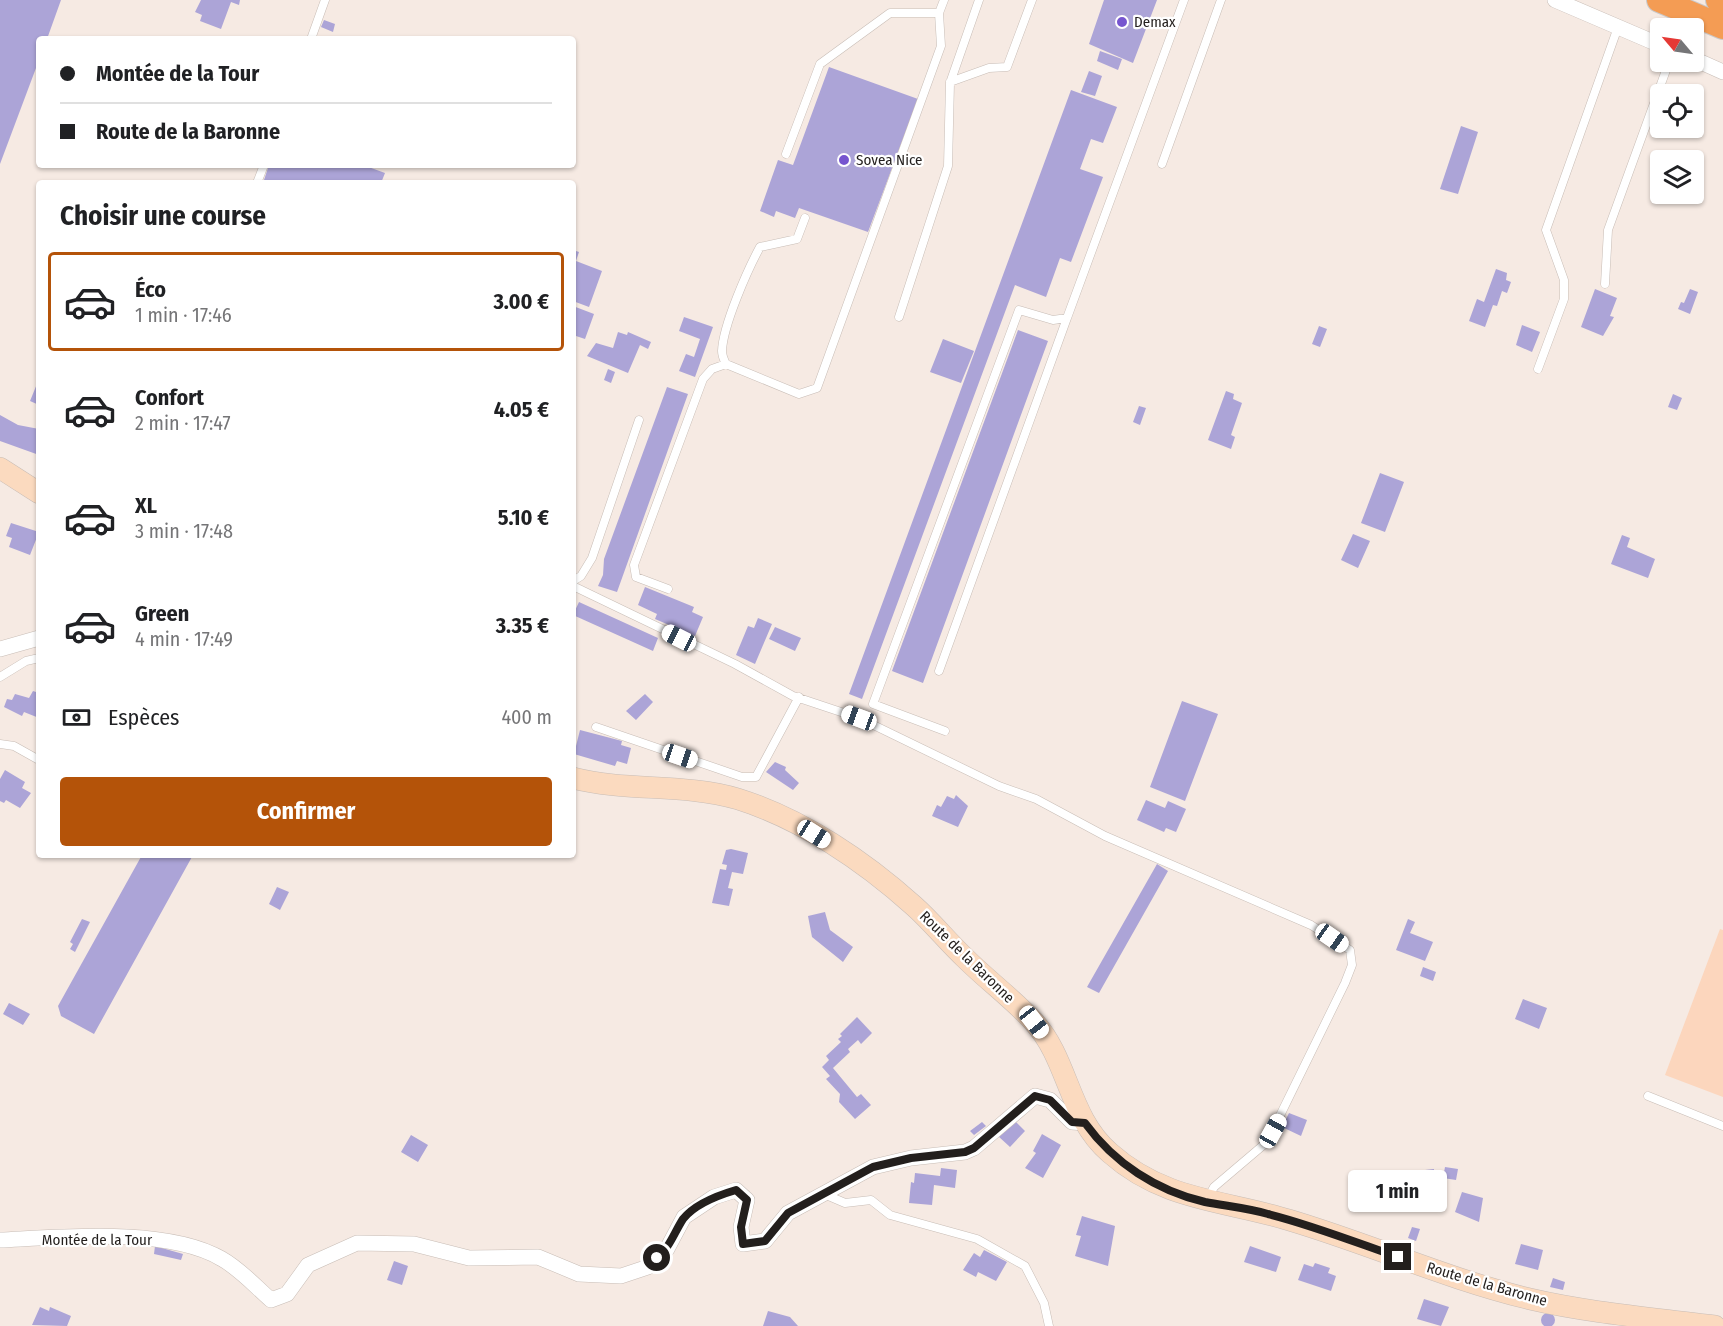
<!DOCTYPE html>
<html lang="fr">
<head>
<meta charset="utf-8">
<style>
	body { margin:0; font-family:"Fira Sans Condensed",sans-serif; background:#f6f6f6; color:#202124; height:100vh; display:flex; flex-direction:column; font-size:22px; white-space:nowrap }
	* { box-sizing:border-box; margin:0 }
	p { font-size:20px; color:#757577 }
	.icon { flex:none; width:33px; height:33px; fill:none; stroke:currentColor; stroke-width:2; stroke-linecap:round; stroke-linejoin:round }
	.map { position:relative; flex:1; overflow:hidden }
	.details { position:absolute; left:36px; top:180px; width:540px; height:678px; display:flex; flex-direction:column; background:#fff; border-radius:6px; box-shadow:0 2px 4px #0004 }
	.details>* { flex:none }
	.banner { position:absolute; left:36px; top:36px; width:540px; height:132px; border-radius:6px; box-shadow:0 2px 4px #0004; display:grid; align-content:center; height:132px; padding:0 24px; background:#fff }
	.needle { width:39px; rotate:299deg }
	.controls { position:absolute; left:1650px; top:18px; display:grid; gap:12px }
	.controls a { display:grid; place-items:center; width:54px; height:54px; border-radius:6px; background:#fff; box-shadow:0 2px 4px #0004; font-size:30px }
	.end { position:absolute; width:27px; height:27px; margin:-14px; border:8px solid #231f1d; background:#fff; box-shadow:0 0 0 3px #fff }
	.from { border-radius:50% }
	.bubble { position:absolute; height:42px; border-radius:6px; background:#fff; box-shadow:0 2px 4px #0004; font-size:20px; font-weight:700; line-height:42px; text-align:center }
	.car { position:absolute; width:18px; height:36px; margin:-18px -9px; border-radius:8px; box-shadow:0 0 4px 2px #0007; background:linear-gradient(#fff 24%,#345 0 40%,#fff 0 76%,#345 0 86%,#fff 0) }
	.banner b { display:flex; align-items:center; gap:21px; height:57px; font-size:22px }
	.banner b+b { border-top:2px solid #e0e0e0 }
	.banner i { width:15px; height:15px; background:#202124 }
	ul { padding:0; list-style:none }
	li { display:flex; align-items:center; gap:18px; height:99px; margin:0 12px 9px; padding:0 12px; border:3px solid transparent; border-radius:6px }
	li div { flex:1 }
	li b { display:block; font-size:22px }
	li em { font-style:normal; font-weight:700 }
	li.on { border-color:#b45309 }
	li>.icon { width:54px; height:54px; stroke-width:1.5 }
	h2 { padding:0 24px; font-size:27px; line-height:72px }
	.pay { display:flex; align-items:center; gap:15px; height:66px; padding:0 24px; font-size:22px }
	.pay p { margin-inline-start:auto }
	.cta { display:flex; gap:12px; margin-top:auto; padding:12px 24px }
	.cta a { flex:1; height:69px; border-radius:6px; background:#b45309; color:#fff; font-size:24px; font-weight:700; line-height:69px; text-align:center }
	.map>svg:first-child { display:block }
</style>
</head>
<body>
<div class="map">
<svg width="1723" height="1326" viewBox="0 0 1723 1326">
	<rect width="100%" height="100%" fill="#f6eae3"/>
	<path fill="#fcd6bd" d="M1720,929L1723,930V1097L1665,1075Z"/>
	<path fill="#aca4d7" d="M0,0H61L47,39H39V60L0,164Z
		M201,0H240L239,5L231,2L221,29L200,21L202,15L195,12Z
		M1104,0H1157L1133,63L1089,44Z
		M324,20L335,24L333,32L321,27Z
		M1100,51L1122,59L1118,70L1097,61Z
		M829,67L918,99L868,232L799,208L795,218L776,211L774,217L760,211L778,160L793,165Z
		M1089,71L1102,76L1095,96L1081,92Z
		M1071,90L1117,107L1103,143L1091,139L1080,169L1103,177L1071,262L1060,258L1046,297L1015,285L862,699L849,694Z
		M1461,126L1478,132L1458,194L1440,189Z
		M269,165H363L385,173L381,183H263Z
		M573,250L579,252L576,261L602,271L589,307L573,301Z
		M1496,269L1507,273L1506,280L1511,282L1507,293L1502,291L1497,306L1493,305L1485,327L1469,321L1477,299L1484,302Z
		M1595,289L1617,298L1610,316L1614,317L1603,336L1581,327Z
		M1690,289L1698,292L1690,314L1678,309L1681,302L1684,303Z
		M573,306L594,314L585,339L573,335Z
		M684,317L713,327L695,377L679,371L686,354L694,357L700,339L679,331Z
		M1522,325L1540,332L1532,352L1516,345Z
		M1319,326L1327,329L1320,347L1312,344Z
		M1018,330L1048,341L923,683L892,671Z
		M618,332L627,335L628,332L651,342L648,349L640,345L628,373L587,356L596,343L613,348Z
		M943,339L974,351L961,383L930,372Z
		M608,369L615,372L611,383L604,380Z
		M39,379V405L30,401Z
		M667,387L688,394L617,592L598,586L603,575L604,559Z
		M1226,391L1234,394L1233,399L1242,403L1231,435L1235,437L1231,449L1208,440Z
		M1673,394L1682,398L1677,410L1668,407Z
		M1139,406L1146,408L1140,425L1133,422Z
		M0,415L18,425L39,429V455L0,441Z
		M1380,473L1404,482L1385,532L1361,523Z
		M11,523L39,532L30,555L9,547L12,538L6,536Z
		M1353,534L1370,541L1358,568L1341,560Z
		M1622,535L1630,538L1627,547L1655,559L1648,578L1611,564Z
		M645,587L694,607L692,612L703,617L695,636L655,619L657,614L638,605Z
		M579,602L658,638L653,651L573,615Z
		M758,618L772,624L755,664L736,655L748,626L754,628Z
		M775,627L801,638L795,651L769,639Z
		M33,691L39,693V718L24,712L22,716L4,707L7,699L12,700L15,694L29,698Z
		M645,694L653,702L636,720L626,711Z
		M1182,701L1218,714L1185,801L1150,787Z
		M580,730L622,741L621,745L631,748L627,764L617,761L615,766L574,754Z
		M775,762L786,767L785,770L799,783L793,790L766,772Z
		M5,770L25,782L22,788L31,793L20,808L6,800L4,803L0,801V779Z
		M956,795L968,806L958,827L932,816L937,805L941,807L947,796L954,799Z
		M1146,800L1165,808L1168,801L1186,809L1176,832L1166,828L1164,832L1137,820Z
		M731,849L748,853L743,874L732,872L728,888L733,889L729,906L712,903L720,869L726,870L727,865L722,864L726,850Z
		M142,855H193L94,1034L61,1016L58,1006Z
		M1157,864L1168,871L1099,993L1087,987Z
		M277,887L289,892L280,910L269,904Z
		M825,912L830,930L853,947L843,962L812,937L808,916Z
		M82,919L90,922L75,952L70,949L73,944L70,942Z
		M1408,919L1415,922L1410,933L1433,942L1425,961L1396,950Z
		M1423,967L1436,972L1433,981L1420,976Z
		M1523,999L1547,1008L1539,1029L1515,1019Z
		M9,1003L30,1014L23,1025L3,1014Z
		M857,1017L872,1033L861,1044L858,1040L848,1049L850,1052L833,1068L857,1097L861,1094L871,1105L855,1119L839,1102L840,1094L826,1079L830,1076L822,1067L829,1060L826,1056L841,1042L838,1039L842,1036L840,1034Z
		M1289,1113L1307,1120L1301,1136L1282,1127Z
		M1014,1120L1025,1131L1010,1147L998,1136Z
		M982,1122L986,1126L974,1135L970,1131Z
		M1042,1134L1061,1145L1043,1178L1025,1168L1036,1153L1033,1151Z
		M411,1135L428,1145L418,1162L401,1152Z
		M1445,1167L1458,1169L1456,1180L1443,1178Z
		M941,1168L957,1170L955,1188L934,1185L932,1205L909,1203L911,1182L914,1183L915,1173L940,1176Z
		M1434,1169L1433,1188L1412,1187V1177L1425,1170Z
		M1462,1192L1483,1198L1479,1222L1455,1212Z
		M1082,1216L1115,1226L1108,1266L1075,1256L1081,1236L1076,1235Z
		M1412,1227L1420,1229L1416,1241L1408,1238Z
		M1521,1244L1543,1250L1538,1270L1515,1264Z
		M155,1246L183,1254L181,1260L154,1254Z
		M1250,1246L1281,1257L1276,1272L1244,1262Z
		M984,1250L1007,1262L996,1281L978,1272L976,1277L963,1270L974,1253L980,1257Z
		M394,1261L408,1266L402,1285L387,1280Z
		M1315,1263L1330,1268L1328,1273L1336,1276L1331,1291L1298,1280L1304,1264L1313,1267Z
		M1553,1278L1565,1282L1563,1290L1550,1287Z
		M1424,1299L1449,1307L1441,1326L1417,1319Z
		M40,1307L49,1311L50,1307L71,1316L67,1326L32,1325Z
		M768,1311L790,1317L798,1326H763Z
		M1541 1320a7 7 0 1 1 14 0a7 7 0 1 1-14 0Z"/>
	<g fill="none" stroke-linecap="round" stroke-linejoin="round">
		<g stroke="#c8bdb6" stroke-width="9">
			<path id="service" d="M311,39L325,0
				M950,82L989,68L1007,67L1032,0
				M786,154L820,64L890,13H939L944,0
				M1162,164L1221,0
				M257,183L264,165
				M805,218L797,239L760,247C748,269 723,325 722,351C722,355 724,360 726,364L799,394L817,388L941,46L939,13
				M1605,284L1608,230L1669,62
				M899,317L948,166L950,83L979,0
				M1538,369L1564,299V280L1546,230L1618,27
				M573,581L581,576L592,558L639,420
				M573,586L735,664L793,696L859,718L999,786L1036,799L1105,836L1311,925L1350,950L1352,965L1345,983L1267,1142L1214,1187L1208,1198
				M668,589L636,577L634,565L703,379L712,369L726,364
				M939,671L1067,318
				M0,677L26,661L39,658
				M596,727L742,777H756L799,697
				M945,731L873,704L1019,310L1053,320L1067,318L1184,0
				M0,744L14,746L39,760
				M1648,1096L1723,1126
				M824,1194L845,1203L871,1200L890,1215L977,1239L1025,1266L1044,1303L1049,1326"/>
		</g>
		<g stroke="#c8bdb6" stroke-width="16">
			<path id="minor" d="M1555,0L1660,45
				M1694,59L1723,72
				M0,649L39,638
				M0,1240C62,1237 168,1227 222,1259C240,1269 256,1287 271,1300L287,1294L308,1265L357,1243L414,1244L469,1258L538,1257L579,1274L621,1276L648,1267L667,1249L684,1217L714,1197L736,1190L747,1200L741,1227L743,1244L765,1241L788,1213L873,1167L911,1158L965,1152L974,1148L1035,1096L1050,1100L1072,1122L1085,1123"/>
		</g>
		<g stroke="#c8bdb6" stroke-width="22">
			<path id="secondary" d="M0,468L39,493
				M573,778C627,792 684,783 738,799C802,819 864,861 914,906C932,922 947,941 965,958C987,980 1013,999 1034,1022C1069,1060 1068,1117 1110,1153C1164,1201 1224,1200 1289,1220C1370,1244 1447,1279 1530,1299C1590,1313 1653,1318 1715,1326"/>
		</g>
		<g stroke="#cac9c9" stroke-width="26">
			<path id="trunk" d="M1659,0L1723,27
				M1718,0L1723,2"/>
		</g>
		<use href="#service" stroke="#fff" stroke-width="8"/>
		<use href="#minor" stroke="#fff" stroke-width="15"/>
		<use href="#secondary" stroke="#fbdabf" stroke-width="21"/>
		<use href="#trunk" stroke="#f49c54" stroke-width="24"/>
	</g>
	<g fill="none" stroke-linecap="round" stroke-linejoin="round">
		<path stroke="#231f1d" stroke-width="8" d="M657,1258C670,1247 674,1233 683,1219C695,1204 719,1195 736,1190L747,1200L741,1227L743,1244L765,1241L788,1213L873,1167L911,1158L965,1152L974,1148L1035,1096L1050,1100L1072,1122L1085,1123C1114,1163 1157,1191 1205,1202C1226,1206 1247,1208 1268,1214C1312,1225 1355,1242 1398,1257"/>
	</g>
	<g fill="#7655cf" stroke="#fff" stroke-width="2">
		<circle cx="1122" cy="22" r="6"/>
		<circle cx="844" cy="160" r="6"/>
	</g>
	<g text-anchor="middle" stroke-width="4.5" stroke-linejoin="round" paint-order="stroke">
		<g font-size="15" fill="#231f1d" stroke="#fff" text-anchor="start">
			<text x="1134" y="27">Demax</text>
			<text x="856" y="165">Sovea Nice</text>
		</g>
		<g font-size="15" fill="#231f1d" stroke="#fff">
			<text transform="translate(967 957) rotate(44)" y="5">Route de la Baronne</text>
			<text x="97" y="1245">Montée de la Tour</text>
			<text transform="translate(1487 1284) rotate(16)" y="5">Route de la Baronne</text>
		</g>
	</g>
</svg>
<div class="controls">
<a><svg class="needle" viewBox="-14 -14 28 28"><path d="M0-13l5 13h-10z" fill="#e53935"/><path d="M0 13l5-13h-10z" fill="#757577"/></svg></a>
<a><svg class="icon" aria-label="locate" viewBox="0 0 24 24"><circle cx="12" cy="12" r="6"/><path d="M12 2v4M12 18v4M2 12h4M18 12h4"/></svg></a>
<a><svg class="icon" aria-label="layers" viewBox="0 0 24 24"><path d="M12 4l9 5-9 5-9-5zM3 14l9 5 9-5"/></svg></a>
</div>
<i class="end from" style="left:657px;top:1258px"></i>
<i class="end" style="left:1398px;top:1257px"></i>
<div class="bubble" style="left:1348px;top:1170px;width:99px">1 min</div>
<i class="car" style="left:679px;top:638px;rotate:297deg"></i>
<i class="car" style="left:859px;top:718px;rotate:290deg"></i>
<i class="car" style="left:680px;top:756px;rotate:109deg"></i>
<i class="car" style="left:814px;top:834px;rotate:122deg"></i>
<i class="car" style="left:1332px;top:938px;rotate:125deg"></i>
<i class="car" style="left:1034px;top:1022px;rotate:142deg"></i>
<i class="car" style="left:1273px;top:1131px;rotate:29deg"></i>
<div class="banner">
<b><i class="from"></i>Montée de la Tour</b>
<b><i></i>Route de la Baronne</b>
</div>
<section class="details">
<h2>Choisir une course</h2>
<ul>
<li class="on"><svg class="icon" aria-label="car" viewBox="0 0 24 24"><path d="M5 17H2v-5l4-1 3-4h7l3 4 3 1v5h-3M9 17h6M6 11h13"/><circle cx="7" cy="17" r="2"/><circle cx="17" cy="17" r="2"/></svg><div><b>Éco</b><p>1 min · 17:46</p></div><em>3.00 €</em></li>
<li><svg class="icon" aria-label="car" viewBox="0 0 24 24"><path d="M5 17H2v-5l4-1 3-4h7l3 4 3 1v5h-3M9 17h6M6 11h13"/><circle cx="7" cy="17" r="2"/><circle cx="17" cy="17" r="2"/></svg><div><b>Confort</b><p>2 min · 17:47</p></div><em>4.05 €</em></li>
<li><svg class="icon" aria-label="car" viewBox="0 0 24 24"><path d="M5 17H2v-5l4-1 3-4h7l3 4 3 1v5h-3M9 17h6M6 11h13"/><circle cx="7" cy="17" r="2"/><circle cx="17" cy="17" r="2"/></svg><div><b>XL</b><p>3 min · 17:48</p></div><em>5.10 €</em></li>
<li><svg class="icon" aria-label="car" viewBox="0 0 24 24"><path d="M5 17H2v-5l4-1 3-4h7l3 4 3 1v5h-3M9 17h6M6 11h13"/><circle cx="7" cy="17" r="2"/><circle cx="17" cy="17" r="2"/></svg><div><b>Green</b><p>4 min · 17:49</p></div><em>3.35 €</em></li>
</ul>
<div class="pay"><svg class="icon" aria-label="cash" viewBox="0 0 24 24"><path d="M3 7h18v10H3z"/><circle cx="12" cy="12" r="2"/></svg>Espèces<p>400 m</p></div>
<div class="cta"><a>Confirmer</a></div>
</section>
</div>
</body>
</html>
